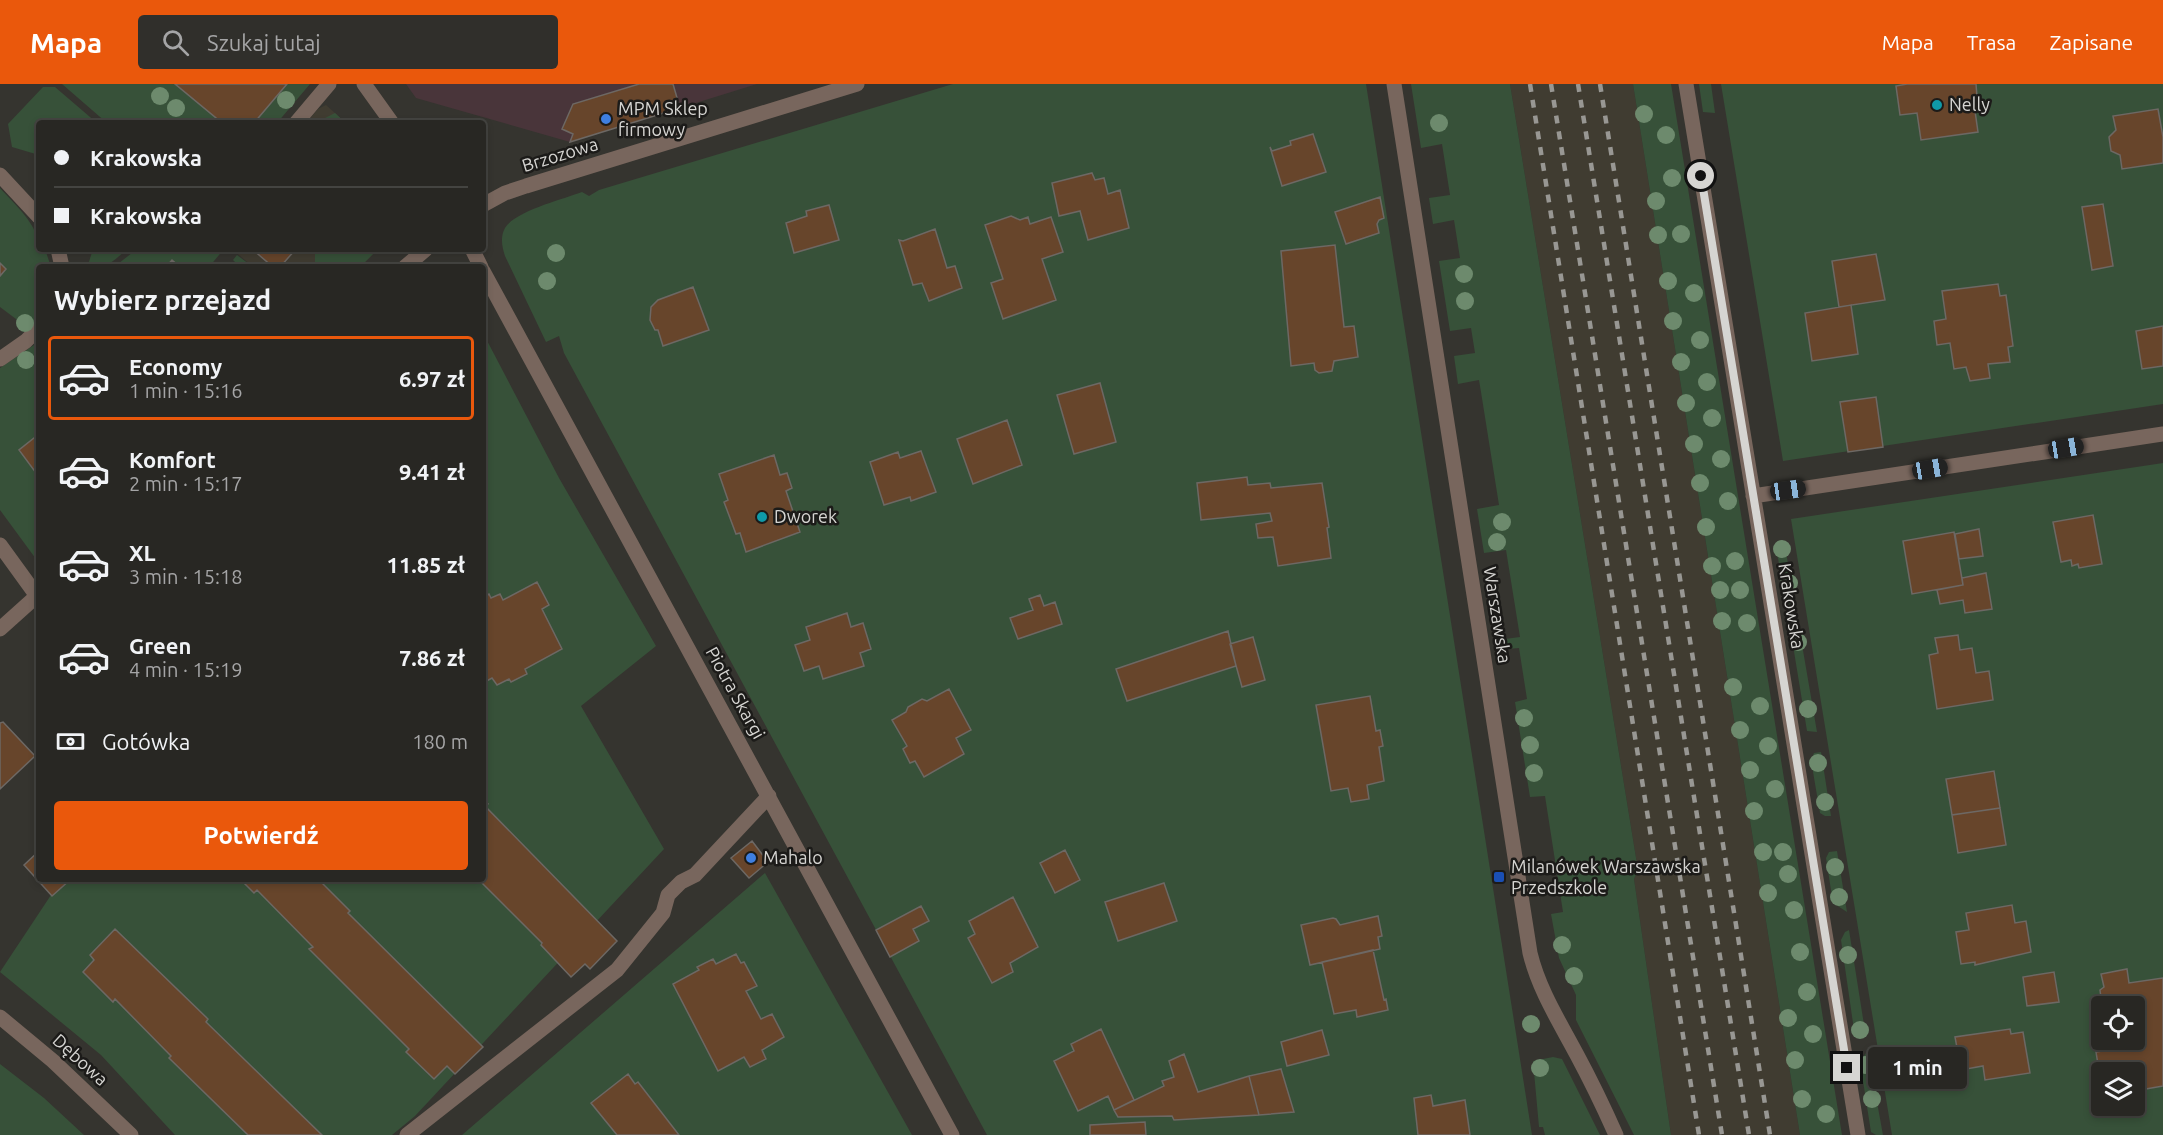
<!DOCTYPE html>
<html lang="pl">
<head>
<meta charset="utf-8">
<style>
	body { margin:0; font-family:Ubuntu,sans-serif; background:#302f2b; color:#f1f3f6; height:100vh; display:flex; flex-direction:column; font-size:22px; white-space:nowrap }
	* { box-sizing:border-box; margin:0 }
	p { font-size:20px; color:#a5a5a6 }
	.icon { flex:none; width:33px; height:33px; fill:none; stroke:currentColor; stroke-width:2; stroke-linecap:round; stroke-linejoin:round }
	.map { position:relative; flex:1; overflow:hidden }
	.panel { position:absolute; left:36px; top:180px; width:450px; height:618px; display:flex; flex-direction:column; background:#282723; border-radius:6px; box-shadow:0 3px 9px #0003,0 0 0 2px #444441 }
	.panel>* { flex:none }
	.banner { position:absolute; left:36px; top:36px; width:450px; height:132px; border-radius:6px; box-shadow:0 3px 9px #0003,0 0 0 2px #444441; display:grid; align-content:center; height:132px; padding:0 18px; background:#282723 }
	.fabs { position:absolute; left:2091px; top:912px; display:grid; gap:12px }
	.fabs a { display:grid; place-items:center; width:54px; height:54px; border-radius:6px; background:#282723; box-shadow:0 3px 9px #0003,0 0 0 2px #444441; font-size:30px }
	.end { position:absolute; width:27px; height:27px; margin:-14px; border:8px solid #d6d5d2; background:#111; box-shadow:0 0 0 3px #111 }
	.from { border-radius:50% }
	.bubble { position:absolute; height:42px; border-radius:6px; background:#282723; box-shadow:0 3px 9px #0003,0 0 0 2px #444441; font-size:20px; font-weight:600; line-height:42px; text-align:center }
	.car { position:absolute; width:18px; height:36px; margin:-18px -9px; border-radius:8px; box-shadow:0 0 4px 2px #0007; background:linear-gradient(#222 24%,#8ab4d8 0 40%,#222 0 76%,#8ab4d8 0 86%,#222 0) }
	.banner b { display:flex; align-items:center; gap:21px; height:57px; font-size:22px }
	.banner b+b { border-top:2px solid #444441 }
	.banner i { width:15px; height:15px; background:#f1f3f6 }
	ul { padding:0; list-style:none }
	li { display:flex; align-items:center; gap:18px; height:84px; margin:0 12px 9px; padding:0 6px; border:3px solid transparent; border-radius:6px }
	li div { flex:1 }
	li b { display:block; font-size:22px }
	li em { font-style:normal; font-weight:600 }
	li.selected { border-color:#ea580c }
	li>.icon { width:54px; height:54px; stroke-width:1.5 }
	h2 { padding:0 18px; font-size:27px; line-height:72px }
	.pay { display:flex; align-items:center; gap:15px; height:66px; padding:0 18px; font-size:22px }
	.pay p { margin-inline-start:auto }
	.primary-button { display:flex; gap:12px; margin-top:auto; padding:12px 18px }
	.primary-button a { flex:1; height:69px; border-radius:6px; background:#ea580c; color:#fff; font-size:24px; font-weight:600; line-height:69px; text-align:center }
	header { display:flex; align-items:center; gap:36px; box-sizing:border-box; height:84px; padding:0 30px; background:#ea580c; color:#fff }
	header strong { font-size:28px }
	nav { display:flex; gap:33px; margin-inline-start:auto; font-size:21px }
	.search { width:420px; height:54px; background:#302f2b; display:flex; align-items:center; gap:15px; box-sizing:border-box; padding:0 21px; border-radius:6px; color:#a5a5a6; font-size:22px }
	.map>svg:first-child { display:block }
</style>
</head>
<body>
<header>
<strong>Mapa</strong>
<div class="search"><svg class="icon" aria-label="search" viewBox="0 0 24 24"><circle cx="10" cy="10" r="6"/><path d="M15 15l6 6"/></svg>Szukaj tutaj</div>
<nav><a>Mapa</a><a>Trasa</a><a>Zapisane</a></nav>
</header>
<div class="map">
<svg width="2163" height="1051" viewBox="0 0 2163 1051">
	<rect width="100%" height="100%" fill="#35342f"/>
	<path fill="#403c31" d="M1510,0H1633L1800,1051H1671L1634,795L1638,786Z
		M326,21L346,39H306L318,25Z
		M232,165H378L360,183H253Z"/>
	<path fill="#49353a" d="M406,0H757L570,58L416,14Z"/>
	<path fill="#375139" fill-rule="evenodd" d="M62,0H175L216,34L213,39H107Z
		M287,0H310L277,39H257L259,37L257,35Z
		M953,0H1366L1532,1051H987L564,269L559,252L546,258L505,172C502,163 500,153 505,144C515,127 564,115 582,108L589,112L599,106Z
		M1411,0H1510L1638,786L1634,795L1671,1051H1634L1576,936V911L1559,874L1551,830L1563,828L1545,712L1530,713L1515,618L1527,615L1519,564L1507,565L1505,555L1520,553L1506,466L1484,469L1477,425L1499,421L1481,308L1479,296L1458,300L1454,272L1475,269L1471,244L1450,247L1439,177L1460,174L1454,136L1433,140L1429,114L1450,111L1442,60L1421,64Z
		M1633,0H1671L1842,1051H1800Z
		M1699,0H1711L1715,29L1703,28Z
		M1721,0H2163V320L1783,377Z
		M43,3H55L97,39H39V71L12,63L8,40Z
		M335,29L346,39H320L325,34Z
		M0,104C16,122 39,141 39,165H45L51,183H39V232L28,244L0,223V192L6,185L0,179Z
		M93,165H128C112,177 108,186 88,181Z
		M137,165H224L209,183H180L172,176L166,183H114Z
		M315,165H378L360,183H315Z
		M237,171L253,183H231L235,178L233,176Z
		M483,249L559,394L656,562L581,622L664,765L415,1032L392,1051H175L101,971L0,888L51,811L68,795H483Z
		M34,261L39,268V473L36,475L0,426V284Z
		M2163,379V1051H1892L1791,435ZM2102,922H2134V956H2102ZM2102,988H2134V1022H2102Z
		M1785,462L1796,528L1787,525L1776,463Z
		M1799,543L1817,648L1807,647L1791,549Z
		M1821,668L1831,732H1825L1820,729L1811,676L1814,669Z
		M1837,767L1847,828L1833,819L1826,774L1829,768Z
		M765,789L912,1051H462Z
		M1849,846L1865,947L1854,946L1841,856L1845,848Z
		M1866,969H1868L1883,1051H1876L1871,1048L1860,978Z
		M1553,973L1562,975L1600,1051H1545L1543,1043H1539L1533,977Z
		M0,980L44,1014L84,1051H0Z"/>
	<path fill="#67452b" stroke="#6d6864" stroke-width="1.5" d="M175,0H287L254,39H213L216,34Z
		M639,0H673L680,24L570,58L573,50L562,45L573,20Z
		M1907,0H1976L1977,13H1973L1978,48L1921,56L1917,29L1900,31L1896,2Z
		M2158,25L2163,53V79L2122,85L2120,71L2111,67L2109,53L2116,46L2113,32Z
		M1313,50L1326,88L1282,102L1270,63L1272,67L1291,61L1290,57Z
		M1092,89L1095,96L1104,94L1108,110L1120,106L1129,144L1088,156L1080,127L1059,132L1052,99Z
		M1380,113L1384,134L1379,136L1377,140L1379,149L1346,160L1335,128Z
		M2103,120L2113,182L2092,186L2082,123Z
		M829,121L839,156L794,169L786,139L807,132L806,127Z
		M1011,132L1020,136L1028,133L1030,140L1051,133L1063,168L1042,175L1056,216L1003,235L991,199L1003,195L985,141Z
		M935,145L947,184L955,182L962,204L929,217L922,199L913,201L899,156L903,157Z
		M1335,161L1344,243L1354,242L1358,273L1334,277L1332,287L1319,289L1315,286L1314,279L1291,282L1281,167Z
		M252,165H296L280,183H273Z
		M1876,170L1885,216L1839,223L1832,177Z
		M172,176L180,183H166Z
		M0,179L6,185L0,192Z
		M1998,200L2000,212L2006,211L2013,262L2008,263L2010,278L1988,280L1990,294L1970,297L1966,283L1954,285L1950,259L1937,261L1934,237L1946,235L1942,207Z
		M693,203L709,246L663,262L658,246H655L650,236L651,223L658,216Z
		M1851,221L1858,270L1812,277L1805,229Z
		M2163,242V282L2142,285L2136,247Z
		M1100,299L1116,358L1074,370L1057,311Z
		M1876,313L1883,363L1848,368L1840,318Z
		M1007,336L1022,381L973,400L957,355Z
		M39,350V393L19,366Z
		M921,367L936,408L911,417L910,413L884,421L870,378L898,368L900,374Z
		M774,371L780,391L787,389L792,404L786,407L800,448L746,468L740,449L736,450L724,418L728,416L719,390Z
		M1247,393L1248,401L1270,399L1271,404L1322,399L1329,443L1327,444L1331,474L1278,482L1273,453L1258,454L1256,440L1272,437L1270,429L1201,436L1197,399Z
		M2093,431L2102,480L2079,484L2078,480L2072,482L2071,476L2061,478L2053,438Z
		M1979,445L1983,472L1959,475L1955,450Z
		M1954,448L1963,501L1912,510L1903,457Z
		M1986,489L1992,525L1965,529L1963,516L1940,520L1937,506L1963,501L1962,494Z
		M537,498L549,521L542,525L562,565L525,585L527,590L511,598L509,595L497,601L492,594L483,599V513L489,510L491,514L500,510L503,516Z
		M1040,511L1044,522L1055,518L1062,540L1018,555L1010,534L1033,526L1029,515Z
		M847,529L851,543L863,539L871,565L860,569L864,582L823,595L819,582L804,587L795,561L810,556L806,543Z
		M1228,547L1236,582L1127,617L1116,585Z
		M1958,551L1960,566L1972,564L1976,589L1989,587L1993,616L1937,625L1929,571L1938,569L1935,554Z
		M1253,553L1265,596L1242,603L1230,560Z
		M949,605L971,646L956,654L964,670L924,693L915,677L910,679L903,665L907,662L892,636L906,628L908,623L922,615L927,617Z
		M1370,612L1376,647L1380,646L1383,662L1379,663L1384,697L1367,701L1369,715L1351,718L1348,704L1331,707L1316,621Z
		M3,638L35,672L0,705V639Z
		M1994,687L2000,724L1952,731L1946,695Z
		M483,715L488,720L485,722L617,857L590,885L585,880L571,893L541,861L542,859L478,795H483Z
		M2000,724L2006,761L1958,769L1952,731Z
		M752,757L768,778L749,794L731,774Z
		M1065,766L1080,796L1055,809L1040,779Z
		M39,767V795H71L52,812L24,781Z
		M240,795H318L350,827L348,829L483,963L455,990L447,982L434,995L406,968L409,965L309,865L313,863L257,806L254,809Z
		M1164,799L1177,837L1118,857L1105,818Z
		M1013,813L1038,863L1010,879L1013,888L992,899L968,854L975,850L969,837Z
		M2012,821L2015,839L2026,837L2031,868L1975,881V878L1961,880L1956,848L1969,846L1966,829Z
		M921,822L929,837L913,845L919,857L890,873L876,846Z
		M1378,832L1382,852L1378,853L1380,865L1310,881L1301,841L1333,834L1336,835L1340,841Z
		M115,845L208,935L206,938L322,1051H248L169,974L171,972L115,915L113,918L83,888L94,876L90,871Z
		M1373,866L1384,916L1386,915L1388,926L1357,933L1356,926L1334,930L1322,878Z
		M736,870L741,879L744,878L757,902L746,907L761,935L772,930L784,953L762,966L766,975L750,983L744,973L718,987L673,900L699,886L697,883L713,875L716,880Z
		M2127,885L2129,899L2163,894V1002L2134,1007V988H2102V993H2100L2096,968L2109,966L2107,956H2134V922H2102L2100,906L2104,903L2101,890Z
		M2054,888L2059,918L2027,922L2023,893Z
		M1101,945L1134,1016L1114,1026L1108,1012L1078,1027L1054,977L1074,967L1071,960Z
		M2010,945L2011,950L2023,948L2030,989L1985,996L1983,982L1961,986L1955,953Z
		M1322,946L1329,971L1287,982L1281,958Z
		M1184,970L1198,1008L1249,992L1259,1031L1174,1036L1172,1032L1118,1033L1114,1026L1164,1002L1162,997L1174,993L1169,977Z
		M1281,985L1294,1028L1259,1031L1249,992Z
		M628,990L635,1000L638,998L679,1051H617L591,1019Z
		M1431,1011L1433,1022L1465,1016L1470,1051H1418L1414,1014Z
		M1145,1038L1146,1051H1090V1041Z"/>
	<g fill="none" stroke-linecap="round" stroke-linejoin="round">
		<path stroke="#78665d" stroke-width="15" d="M364,0L392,39
			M1394,0L1530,869C1539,906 1559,937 1577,971C1591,997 1604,1024 1616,1051
			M1686,0L1858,1051
			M296,39L329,0
			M0,91L39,133
			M483,121L505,109L526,102L857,0
			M58,165L62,183
			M472,165L481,183
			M405,183L426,165
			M483,187L952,1051
			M0,275L26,257L39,244
			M1753,412L2163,350
			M0,461L37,512
			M0,545L39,510
			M0,933L53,977L131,1051
			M407,1051L617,886L663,829L668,811L681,798L695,791L769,712"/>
		<path stroke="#989793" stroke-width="4.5" stroke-dasharray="8 8" stroke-linecap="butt" d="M1530,0L1699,1051
			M1551,0L1722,1051
			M1578,0L1749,1051
			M1600,0L1770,1051"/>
	</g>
	<g fill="#6d8a6d">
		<circle cx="160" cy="12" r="9"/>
		<circle cx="286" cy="16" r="9"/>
		<circle cx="176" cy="24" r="9"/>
		<circle cx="1644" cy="30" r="9"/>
		<circle cx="1439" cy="39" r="9"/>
		<circle cx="1666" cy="51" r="9"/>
		<circle cx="1672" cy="94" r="9"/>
		<circle cx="1656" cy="117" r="9"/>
		<circle cx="1681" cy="150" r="9"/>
		<circle cx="1658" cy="151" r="9"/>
		<circle cx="556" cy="169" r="9"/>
		<circle cx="1464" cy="190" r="9"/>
		<circle cx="547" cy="197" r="9"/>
		<circle cx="1668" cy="197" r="9"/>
		<circle cx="1694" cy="209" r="9"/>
		<circle cx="1465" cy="217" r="9"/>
		<circle cx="1673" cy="237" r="9"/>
		<circle cx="25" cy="239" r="9"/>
		<circle cx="1700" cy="256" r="9"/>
		<circle cx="26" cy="276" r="9"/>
		<circle cx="1681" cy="278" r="9"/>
		<circle cx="1707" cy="298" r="9"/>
		<circle cx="1686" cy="319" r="9"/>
		<circle cx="1712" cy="334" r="9"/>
		<circle cx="1694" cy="360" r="9"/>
		<circle cx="1721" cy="375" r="9"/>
		<circle cx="1700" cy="399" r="9"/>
		<circle cx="1728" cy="417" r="9"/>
		<circle cx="1502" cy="438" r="9"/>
		<circle cx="1706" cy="443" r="9"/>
		<circle cx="1497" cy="458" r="9"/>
		<circle cx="1782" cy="465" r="9"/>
		<circle cx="1735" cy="477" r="9"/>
		<circle cx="1712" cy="482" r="9"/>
		<circle cx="1789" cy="499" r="9"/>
		<circle cx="1720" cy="506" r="9"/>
		<circle cx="1740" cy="506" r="9"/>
		<circle cx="1722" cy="537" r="9"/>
		<circle cx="1747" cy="539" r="9"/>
		<circle cx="1798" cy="558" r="9"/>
		<circle cx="1733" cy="603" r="9"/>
		<circle cx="1760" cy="622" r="9"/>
		<circle cx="1808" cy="625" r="9"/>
		<circle cx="1524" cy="634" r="9"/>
		<circle cx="1740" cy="646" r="9"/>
		<circle cx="1530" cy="661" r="9"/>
		<circle cx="1768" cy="662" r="9"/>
		<circle cx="1818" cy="679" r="9"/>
		<circle cx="1750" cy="686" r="9"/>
		<circle cx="1534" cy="689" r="9"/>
		<circle cx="1775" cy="705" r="9"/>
		<circle cx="1825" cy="718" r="9"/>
		<circle cx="1754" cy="727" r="9"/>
		<circle cx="1763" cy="768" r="9"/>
		<circle cx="1783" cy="768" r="9"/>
		<circle cx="1835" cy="783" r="9"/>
		<circle cx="1788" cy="790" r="9"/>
		<circle cx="1768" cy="809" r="9"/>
		<circle cx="1839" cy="813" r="9"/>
		<circle cx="1794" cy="826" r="9"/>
		<circle cx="1562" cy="861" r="9"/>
		<circle cx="1800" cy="868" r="9"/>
		<circle cx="1848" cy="871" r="9"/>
		<circle cx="1574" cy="892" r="9"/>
		<circle cx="1807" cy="908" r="9"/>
		<circle cx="1788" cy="934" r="9"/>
		<circle cx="1531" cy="940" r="9"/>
		<circle cx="1860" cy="946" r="9"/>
		<circle cx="1813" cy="950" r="9"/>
		<circle cx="1795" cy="976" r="9"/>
		<circle cx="1865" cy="981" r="9"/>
		<circle cx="1540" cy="984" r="9"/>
		<circle cx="1802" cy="1015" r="9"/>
		<circle cx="1872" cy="1015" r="9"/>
		<circle cx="1826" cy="1030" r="9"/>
	</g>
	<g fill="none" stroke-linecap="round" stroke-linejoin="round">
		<path stroke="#d6d5d2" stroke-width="8" d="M1701,92L1847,984"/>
	</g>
	<g fill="#0f9aa8" stroke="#1c1b19" stroke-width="2">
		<circle cx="1937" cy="21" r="6"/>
		<circle cx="762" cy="433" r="6"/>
	</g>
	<g fill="#3f7fe0" stroke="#1c1b19" stroke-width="2">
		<circle cx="606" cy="35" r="6"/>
		<circle cx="751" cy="774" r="6"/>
	</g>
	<rect fill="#1a4fb4" stroke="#1c1b19" stroke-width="2" x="1493" y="787" width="12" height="12" rx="3"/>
	<g text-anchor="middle" stroke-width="5" stroke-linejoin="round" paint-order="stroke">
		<g font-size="18" fill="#d6d5d2" stroke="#1c1b19" text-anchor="start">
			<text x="1949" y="27">Nelly</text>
			<text x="618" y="31">MPM Sklep<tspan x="618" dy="21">firmowy</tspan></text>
			<text x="774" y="439">Dworek</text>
			<text x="763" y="780">Mahalo</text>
			<text x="1511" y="789">Milanówek Warszawska<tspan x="1511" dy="21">Przedszkole</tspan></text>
		</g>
		<g font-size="18" fill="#d6d5d2" stroke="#1c1b19">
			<text transform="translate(560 71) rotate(-17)" y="6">Brzozowa</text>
			<text transform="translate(1791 522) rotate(81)" y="6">Krakowska</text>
			<text transform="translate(1497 531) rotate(81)" y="6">Warszawska</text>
			<text transform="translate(735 609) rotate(61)" y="6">Piotra Skargi</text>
			<text transform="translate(80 976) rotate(42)" y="6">Dębowa</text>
		</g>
	</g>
</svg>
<div class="fabs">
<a><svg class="icon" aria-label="locate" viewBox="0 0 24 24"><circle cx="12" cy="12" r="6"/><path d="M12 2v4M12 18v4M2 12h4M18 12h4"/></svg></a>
<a><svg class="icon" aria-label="layers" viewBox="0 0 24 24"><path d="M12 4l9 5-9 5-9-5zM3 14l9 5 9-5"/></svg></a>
</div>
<i class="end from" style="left:1701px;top:92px"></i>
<i class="end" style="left:1847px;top:984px"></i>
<div class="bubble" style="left:1868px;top:963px;width:99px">1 min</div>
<i class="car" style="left:2066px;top:364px;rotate:81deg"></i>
<i class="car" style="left:1930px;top:385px;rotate:81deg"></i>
<i class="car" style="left:1788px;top:406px;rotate:82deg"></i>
<div class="banner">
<b><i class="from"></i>Krakowska</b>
<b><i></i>Krakowska</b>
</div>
<section class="panel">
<h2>Wybierz przejazd</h2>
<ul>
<li class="selected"><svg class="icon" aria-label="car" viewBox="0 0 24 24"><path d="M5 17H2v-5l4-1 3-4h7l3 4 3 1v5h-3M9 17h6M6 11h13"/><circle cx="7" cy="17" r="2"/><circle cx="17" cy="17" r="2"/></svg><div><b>Economy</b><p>1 min · 15:16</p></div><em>6.97 zł</em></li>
<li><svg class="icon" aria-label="car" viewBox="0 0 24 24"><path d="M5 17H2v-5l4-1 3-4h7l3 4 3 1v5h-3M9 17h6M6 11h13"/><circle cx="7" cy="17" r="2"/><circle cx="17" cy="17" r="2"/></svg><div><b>Komfort</b><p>2 min · 15:17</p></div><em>9.41 zł</em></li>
<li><svg class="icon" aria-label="car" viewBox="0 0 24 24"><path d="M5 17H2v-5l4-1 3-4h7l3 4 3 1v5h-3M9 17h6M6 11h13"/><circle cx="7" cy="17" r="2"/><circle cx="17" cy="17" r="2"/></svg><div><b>XL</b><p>3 min · 15:18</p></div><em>11.85 zł</em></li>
<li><svg class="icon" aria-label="car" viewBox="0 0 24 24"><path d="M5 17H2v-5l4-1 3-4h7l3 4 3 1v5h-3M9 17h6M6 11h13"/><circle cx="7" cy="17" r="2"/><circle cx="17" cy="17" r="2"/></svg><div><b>Green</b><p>4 min · 15:19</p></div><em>7.86 zł</em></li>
</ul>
<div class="pay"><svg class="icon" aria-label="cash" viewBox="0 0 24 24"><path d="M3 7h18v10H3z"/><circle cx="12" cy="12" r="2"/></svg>Gotówka<p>180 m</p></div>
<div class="primary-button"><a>Potwierdź</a></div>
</section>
</div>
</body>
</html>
